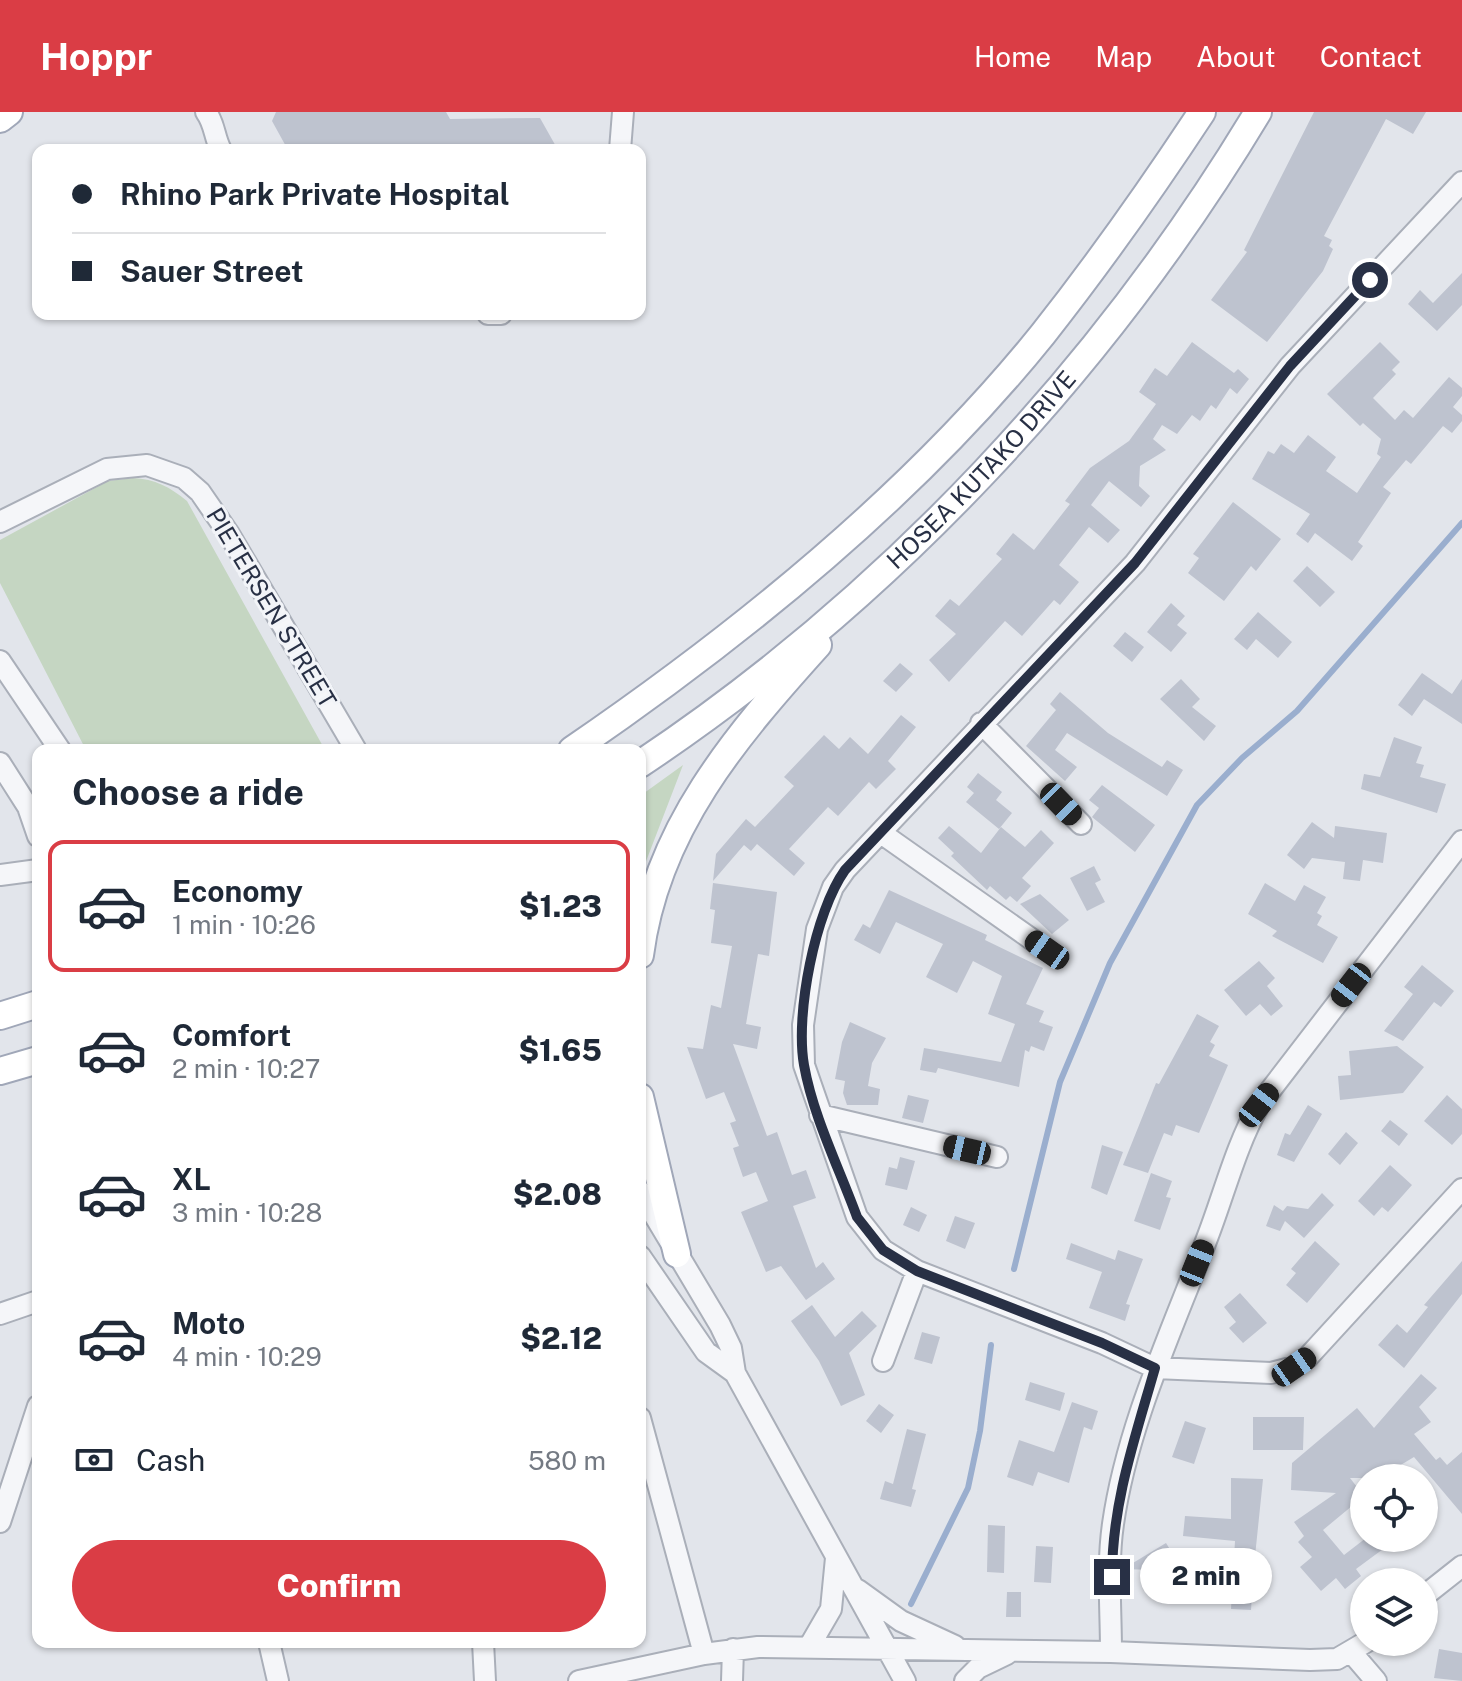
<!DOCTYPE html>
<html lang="en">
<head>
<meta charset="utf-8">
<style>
	body { margin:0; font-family:"Public Sans",sans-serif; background:#f6f6f7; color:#1f2937; height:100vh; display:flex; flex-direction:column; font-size:30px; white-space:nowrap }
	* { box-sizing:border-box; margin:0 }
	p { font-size:26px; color:#747a83 }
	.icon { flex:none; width:44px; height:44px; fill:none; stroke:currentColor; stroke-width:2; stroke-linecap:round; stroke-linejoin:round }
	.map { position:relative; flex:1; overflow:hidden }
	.drawer { position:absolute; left:32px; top:632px; width:614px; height:904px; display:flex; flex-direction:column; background:#fff; border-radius:16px; box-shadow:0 2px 6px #0004 }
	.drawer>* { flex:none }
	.hud { position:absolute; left:32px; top:32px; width:614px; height:176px; border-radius:16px; box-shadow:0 2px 6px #0004; display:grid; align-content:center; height:176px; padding:0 40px; background:#fff }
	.buttons { position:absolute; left:1350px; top:1352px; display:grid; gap:16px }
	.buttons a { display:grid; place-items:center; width:88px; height:88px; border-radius:50%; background:#fff; box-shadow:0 2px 6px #0004; font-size:40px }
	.end { position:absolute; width:36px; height:36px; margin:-18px; border:10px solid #283045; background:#fff; box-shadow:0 0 0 4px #fff }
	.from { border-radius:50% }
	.bubble { position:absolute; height:56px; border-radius:28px; background:#fff; box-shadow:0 2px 6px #0004; font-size:26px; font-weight:800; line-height:56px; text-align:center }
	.car { position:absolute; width:24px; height:48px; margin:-24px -12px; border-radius:10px; box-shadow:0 0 6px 2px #0007; background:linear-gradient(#222 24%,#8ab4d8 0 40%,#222 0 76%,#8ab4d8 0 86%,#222 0) }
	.hud b { display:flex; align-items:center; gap:28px; height:76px; font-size:30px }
	.hud b+b { border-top:2px solid #e0e1e3 }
	.hud i { width:20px; height:20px; background:#1f2937 }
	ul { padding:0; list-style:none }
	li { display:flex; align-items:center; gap:24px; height:132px; margin:0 16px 12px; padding:0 24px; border:4px solid transparent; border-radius:16px }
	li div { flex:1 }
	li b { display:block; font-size:30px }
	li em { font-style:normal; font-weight:800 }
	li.on { border-color:#da3d45 }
	li>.icon { width:72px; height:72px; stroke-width:1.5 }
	h2 { padding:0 40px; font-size:36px; line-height:96px }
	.pay { display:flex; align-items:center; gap:20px; height:88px; padding:0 40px; font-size:30px }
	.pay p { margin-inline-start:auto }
	.button { display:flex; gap:16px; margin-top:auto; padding:16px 40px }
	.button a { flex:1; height:92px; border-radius:48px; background:#da3d45; color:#fff; font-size:32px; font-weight:800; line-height:92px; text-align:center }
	header { display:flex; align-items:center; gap:48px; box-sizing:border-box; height:112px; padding:0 40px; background:#da3d45; color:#fff }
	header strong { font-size:38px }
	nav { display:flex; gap:44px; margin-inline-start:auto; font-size:28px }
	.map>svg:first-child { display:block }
</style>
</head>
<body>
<header>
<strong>Hoppr</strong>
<nav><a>Home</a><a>Map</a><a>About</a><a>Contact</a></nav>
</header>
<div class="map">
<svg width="1462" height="1569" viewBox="0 0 1462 1569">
	<rect width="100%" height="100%" fill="#e2e5eb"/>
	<path fill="#c5d6c2" d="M133,366C155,367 170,375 187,389L325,638H86L0,471V428L108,369Z
		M683,653L640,765V684Z"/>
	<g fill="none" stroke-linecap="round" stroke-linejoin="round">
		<path stroke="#9aaece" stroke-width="6" d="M1014,1157L1060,970L1110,851L1197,693L1242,646L1297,599L1462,411
			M911,1492L968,1376L980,1319L991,1233"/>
	</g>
	<path fill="#bec3cf" d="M276,0H446L450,7L540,6L558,38H288L272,9Z
		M1314,0H1426L1413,22L1386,7L1324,124L1332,128L1329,134L1333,137L1323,159L1267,230L1211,188L1247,140L1244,138Z
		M1462,161V193L1437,219L1408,192L1420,178L1433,191Z
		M1192,230L1234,261L1238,257L1249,267L1237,282L1230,276L1216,297L1211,293L1200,309L1192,303L1177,322L1162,313L1153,327L1166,338L1140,354L1139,374L1150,384L1141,395L1109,369L1091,393L1120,418L1108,431L1089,415L1059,453L1079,470L1060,493L1054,488L1022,524L1005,509L949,570L929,548L956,522L935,504L950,487L959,494L1002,447L996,442L1013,421L1034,438L1070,392L1065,389L1090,356L1129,329L1156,292L1139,280L1155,256L1167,264Z
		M1380,230L1400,250L1392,258L1396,262L1373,286L1395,308L1404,298L1413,306L1449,265L1462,276V284L1453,295L1462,303V309L1452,321L1443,314L1411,352L1406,348L1383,375L1391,381L1358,430L1363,434L1352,449L1315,421L1308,431L1296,422L1310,402L1252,367L1268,339L1274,342L1281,332L1294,341L1308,323L1336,345L1326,359L1357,381L1381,345L1377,342L1381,327L1363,311L1360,314L1327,282Z
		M1233,390L1281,427L1256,459L1251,454L1224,489L1188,461L1199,446L1193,442Z
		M1307,454L1335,480L1320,495L1293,469Z
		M1171,491L1185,504L1177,513L1187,521L1171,540L1147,520Z
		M1258,500L1292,530L1278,546L1256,527L1247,538L1234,527Z
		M1125,520L1144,535L1132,550L1113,534Z
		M900,551L913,562L896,580L883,569Z
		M1422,561L1452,582L1462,567V612L1424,587L1412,604L1398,593Z
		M1181,567L1200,587L1192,595L1216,614L1204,629L1160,587Z
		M1060,580L1108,621L1162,655L1167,648L1183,658L1167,684L1067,621L1055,638L1077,655L1065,669L1026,634L1056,598L1050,592Z
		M901,603L916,615L888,649L896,657L876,677L869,670L838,704L828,695L789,737L805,751L794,764L757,732L751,739L744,733L713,769L716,742L746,707L755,715L794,674L784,665L824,623L839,637L850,625L868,642Z
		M1394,625L1422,635L1416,651L1424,653L1420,665L1446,672L1437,701L1361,677L1364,662L1380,665Z
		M978,661L1002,680L996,688L1012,701L999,717L966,690L974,681L967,675Z
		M1102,673L1155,713L1135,740L1092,705L1099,696L1089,688Z
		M1312,710L1334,726L1335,714L1387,721L1383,751L1363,748L1360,769L1343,767L1345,750L1312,746L1304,757L1287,743Z
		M949,714L981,741L1001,715L1025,735L1041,718L1054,731L1022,766L1031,774L1017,790L1010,784L1006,788L990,774L987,778L951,744L954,741L938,726Z
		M1094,754L1101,768L1095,771L1105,790L1087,799L1070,766Z
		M713,771L777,780L769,844L758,842L746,912L761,915L757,937L733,932L767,1024L777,1020L792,1063L806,1058L816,1086L793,1094L816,1156L823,1150L835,1167L806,1188L781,1154L766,1160L741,1100L768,1089L756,1060L743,1065L733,1036L739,1034L730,1011L736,1009L724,980L706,987L687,935L703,937L711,893L721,896L732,834L711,831L715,798L710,797Z
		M1265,771L1295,789L1304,773L1326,785L1317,801L1322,804L1317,813L1338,825L1323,851L1272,824L1277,819L1248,802Z
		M889,778L987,823L985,828L1043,856L1026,892L1044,899L1039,910L1053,915L1044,939L1031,934L1029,940L1025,938L1019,975L938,956L936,961L920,958L924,936L1001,950L1015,912L988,902L1002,864L973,849L957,881L926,865L943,832L896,810L880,842L854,828L863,812L870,816Z
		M1040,782L1069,808L1052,822L1020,792Z
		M1259,849L1275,866L1267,874L1283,894L1271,904L1260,892L1246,904L1224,878Z
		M1422,853L1454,879L1441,895L1434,890L1403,929L1384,919L1413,882L1404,875Z
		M1197,902L1219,914L1210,930L1215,933L1209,944L1228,953L1199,1021L1176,1013L1172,1024L1164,1021L1148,1061L1123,1053L1156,971L1159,972Z
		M850,910L886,926L872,951L868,974L880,977L878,993H847L843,981L845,969L835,967L842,930Z
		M1397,934L1424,955L1403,981L1340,988L1338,964L1351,963L1349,939Z
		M908,983L929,988L923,1011L902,1006Z
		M1447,983L1462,997V1022L1452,1033L1424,1009Z
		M1308,993L1322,1002L1294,1050L1277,1043L1285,1021L1290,1023Z
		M1390,1008L1408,1022L1399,1034L1381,1019Z
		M1346,1020L1358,1031L1340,1053L1328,1042Z
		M1102,1033L1123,1040L1107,1083L1091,1076Z
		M900,1045L915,1049L907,1078L885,1073L889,1055L897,1057Z
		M1390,1053L1412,1073L1388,1100L1382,1095L1374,1104L1358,1089Z
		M1151,1061L1172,1069L1166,1085L1171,1086L1160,1118L1134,1109Z
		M1322,1081L1334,1093L1304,1126L1285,1109L1280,1119L1266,1114L1274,1093L1283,1099L1287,1094L1308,1097Z
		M911,1095L927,1103L919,1120L903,1113Z
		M955,1104L975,1111L965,1137L946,1129Z
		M1315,1129L1340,1152L1307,1191L1286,1173L1296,1161L1291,1157Z
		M1071,1131L1115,1148L1118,1138L1143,1147L1126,1192L1130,1193L1125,1209L1089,1196L1102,1160L1066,1147Z
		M1462,1149V1182L1404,1256L1378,1233L1397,1212L1407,1221L1428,1195L1424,1193Z
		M1240,1181L1267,1211L1243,1231L1229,1216L1236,1210L1224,1195Z
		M812,1193L835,1225L862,1199L877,1214L849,1241L865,1283L841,1294L819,1249L791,1209Z
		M922,1220L940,1225L932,1252L914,1247Z
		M1421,1262L1437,1276L1419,1295L1431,1310L1414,1322L1436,1348L1440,1345L1447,1353L1462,1340V1402L1414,1345L1379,1366H1350L1364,1384L1323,1418L1344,1443L1366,1426H1398L1356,1457L1361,1464L1345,1477L1336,1466L1321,1479L1300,1455L1312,1445L1298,1430L1304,1424L1294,1410L1336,1381L1291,1378L1292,1351L1357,1296L1374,1316Z
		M1030,1270L1065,1281L1060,1299L1025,1288Z
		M1072,1290L1098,1299L1092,1318L1084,1315L1069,1371L1038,1360L1033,1374L1007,1365L1019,1328L1054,1340Z
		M879,1292L894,1303L881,1321L866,1309Z
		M1253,1305H1304L1303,1338H1253Z
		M1185,1309L1206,1316L1194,1352L1172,1345Z
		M907,1317L926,1322L912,1377L916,1378L911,1395L880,1387L885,1369L893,1372Z
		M1231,1366L1263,1367L1254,1454L1263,1455L1262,1484L1252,1483L1251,1498L1231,1497L1235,1429L1183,1424L1185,1404L1231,1407Z
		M988,1413L1005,1414L1004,1461L987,1460Z
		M1166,1431L1189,1468L1167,1481L1153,1458L1123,1457Z
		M1036,1434L1053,1435L1051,1471L1034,1470Z
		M1007,1480H1021V1505H1006Z
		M1439,1537L1462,1541V1569L1434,1566Z"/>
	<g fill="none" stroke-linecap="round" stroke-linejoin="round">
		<g stroke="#aaafb9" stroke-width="24">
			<path id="minor" d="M206,0C215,12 214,25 221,38
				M620,38L623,0
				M1462,70L1290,254L1135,451L845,758L833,775L817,817L803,913L804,953L857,1105L883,1138L917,1159L1102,1231L1155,1256L1271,1261L1294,1255L1308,1245L1462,1077
				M488,202H501
				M0,410L107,357L147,353L184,366L200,380L229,422L356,638
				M0,549L60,638
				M981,611L1081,712
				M0,651L28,695L38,724
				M881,721L1047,838
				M0,763L38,758
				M820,1003L997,1045
				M640,1079L720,1213L731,1236L735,1261L905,1569
				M640,1144L706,1240L735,1261
				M0,1202L38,1189
				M883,1249L917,1159
				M640,1306L704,1542
				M0,1410L38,1294
				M858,1478L901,1509L955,1534
				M1424,1484L1462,1454
				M269,1530L278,1569
				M483,1530L485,1569
				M809,1535L831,1497L836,1446
				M1111,1540C1111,1498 1107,1453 1113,1412C1127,1314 1171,1221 1206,1129C1224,1083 1235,1036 1259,993L1462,729
				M1352,1541L1376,1569
				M579,1569L704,1542L758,1535L1111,1540L1310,1548L1337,1547L1366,1530
				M732,1569L733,1537
				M965,1569L978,1556L1007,1542"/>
		</g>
		<g stroke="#a0a7b8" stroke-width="30">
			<g id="major">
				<path d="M0,7L9,0"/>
				<path d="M572,638C740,523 915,381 1043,222C1099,151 1152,76 1202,0"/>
				<path id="s1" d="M640,652C889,486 1104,256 1258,0"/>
				<path d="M640,843C656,717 736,624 818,533"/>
				<path d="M0,904L38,892"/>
				<path d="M0,959L38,948"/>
				<path d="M640,985L677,1142"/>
			</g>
		</g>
		<use href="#minor" stroke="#f5f6f9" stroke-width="20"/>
		<use href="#major" stroke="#fff" stroke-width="26"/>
	</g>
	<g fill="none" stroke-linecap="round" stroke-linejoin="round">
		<path stroke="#283045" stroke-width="10" d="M1112,1465C1112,1391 1135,1326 1155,1256L1102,1231L917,1159L883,1138L857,1105C839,1056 813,1004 804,953C795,902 815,800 845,758L1135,451L1290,254L1370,168"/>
	</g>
	<g text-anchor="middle" stroke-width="6" stroke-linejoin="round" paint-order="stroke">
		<g font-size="24" fill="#283045" stroke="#f2f4f8">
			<text dy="8" stroke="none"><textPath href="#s1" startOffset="452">HOSEA KUTAKO DRIVE</textPath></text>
			<text transform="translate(271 496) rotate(59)" y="8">PIETERSEN STREET</text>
		</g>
	</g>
</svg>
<div class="buttons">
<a><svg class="icon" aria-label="locate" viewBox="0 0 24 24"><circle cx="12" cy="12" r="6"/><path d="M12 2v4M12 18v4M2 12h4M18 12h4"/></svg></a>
<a><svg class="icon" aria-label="layers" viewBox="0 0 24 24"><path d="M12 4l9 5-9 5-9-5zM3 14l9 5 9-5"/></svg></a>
</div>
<i class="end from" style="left:1370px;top:168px"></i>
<i class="end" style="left:1112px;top:1465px"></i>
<div class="bubble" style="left:1140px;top:1436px;width:132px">2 min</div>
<i class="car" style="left:1061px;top:692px;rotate:136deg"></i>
<i class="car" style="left:1047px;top:838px;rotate:305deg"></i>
<i class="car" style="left:1351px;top:873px;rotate:218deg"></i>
<i class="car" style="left:1259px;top:993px;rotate:38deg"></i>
<i class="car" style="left:967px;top:1038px;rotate:283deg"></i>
<i class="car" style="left:1197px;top:1151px;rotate:22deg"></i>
<i class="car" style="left:1294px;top:1255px;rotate:55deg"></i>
<div class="hud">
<b><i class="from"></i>Rhino Park Private Hospital</b>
<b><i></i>Sauer Street</b>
</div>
<section class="drawer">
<h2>Choose a ride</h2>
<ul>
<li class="on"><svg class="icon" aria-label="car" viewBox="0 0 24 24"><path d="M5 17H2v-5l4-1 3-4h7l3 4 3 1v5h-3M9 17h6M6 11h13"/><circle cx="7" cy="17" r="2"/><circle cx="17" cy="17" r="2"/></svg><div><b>Economy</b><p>1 min · 10:26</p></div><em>$1.23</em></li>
<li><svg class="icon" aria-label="car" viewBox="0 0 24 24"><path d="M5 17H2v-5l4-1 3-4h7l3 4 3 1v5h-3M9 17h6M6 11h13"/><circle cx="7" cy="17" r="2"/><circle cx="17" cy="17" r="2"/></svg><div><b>Comfort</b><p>2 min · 10:27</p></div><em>$1.65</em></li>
<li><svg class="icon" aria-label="car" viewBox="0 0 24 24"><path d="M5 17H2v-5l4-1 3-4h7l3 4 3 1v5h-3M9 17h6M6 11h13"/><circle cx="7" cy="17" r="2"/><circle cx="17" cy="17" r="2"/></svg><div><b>XL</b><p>3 min · 10:28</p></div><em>$2.08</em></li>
<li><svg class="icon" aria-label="car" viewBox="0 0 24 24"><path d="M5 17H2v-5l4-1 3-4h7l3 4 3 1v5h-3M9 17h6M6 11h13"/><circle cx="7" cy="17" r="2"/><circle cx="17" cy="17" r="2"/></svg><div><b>Moto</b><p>4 min · 10:29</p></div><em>$2.12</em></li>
</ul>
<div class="pay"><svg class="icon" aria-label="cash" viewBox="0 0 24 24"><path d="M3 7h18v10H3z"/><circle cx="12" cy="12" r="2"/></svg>Cash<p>580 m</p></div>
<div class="button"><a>Confirm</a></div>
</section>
</div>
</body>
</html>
